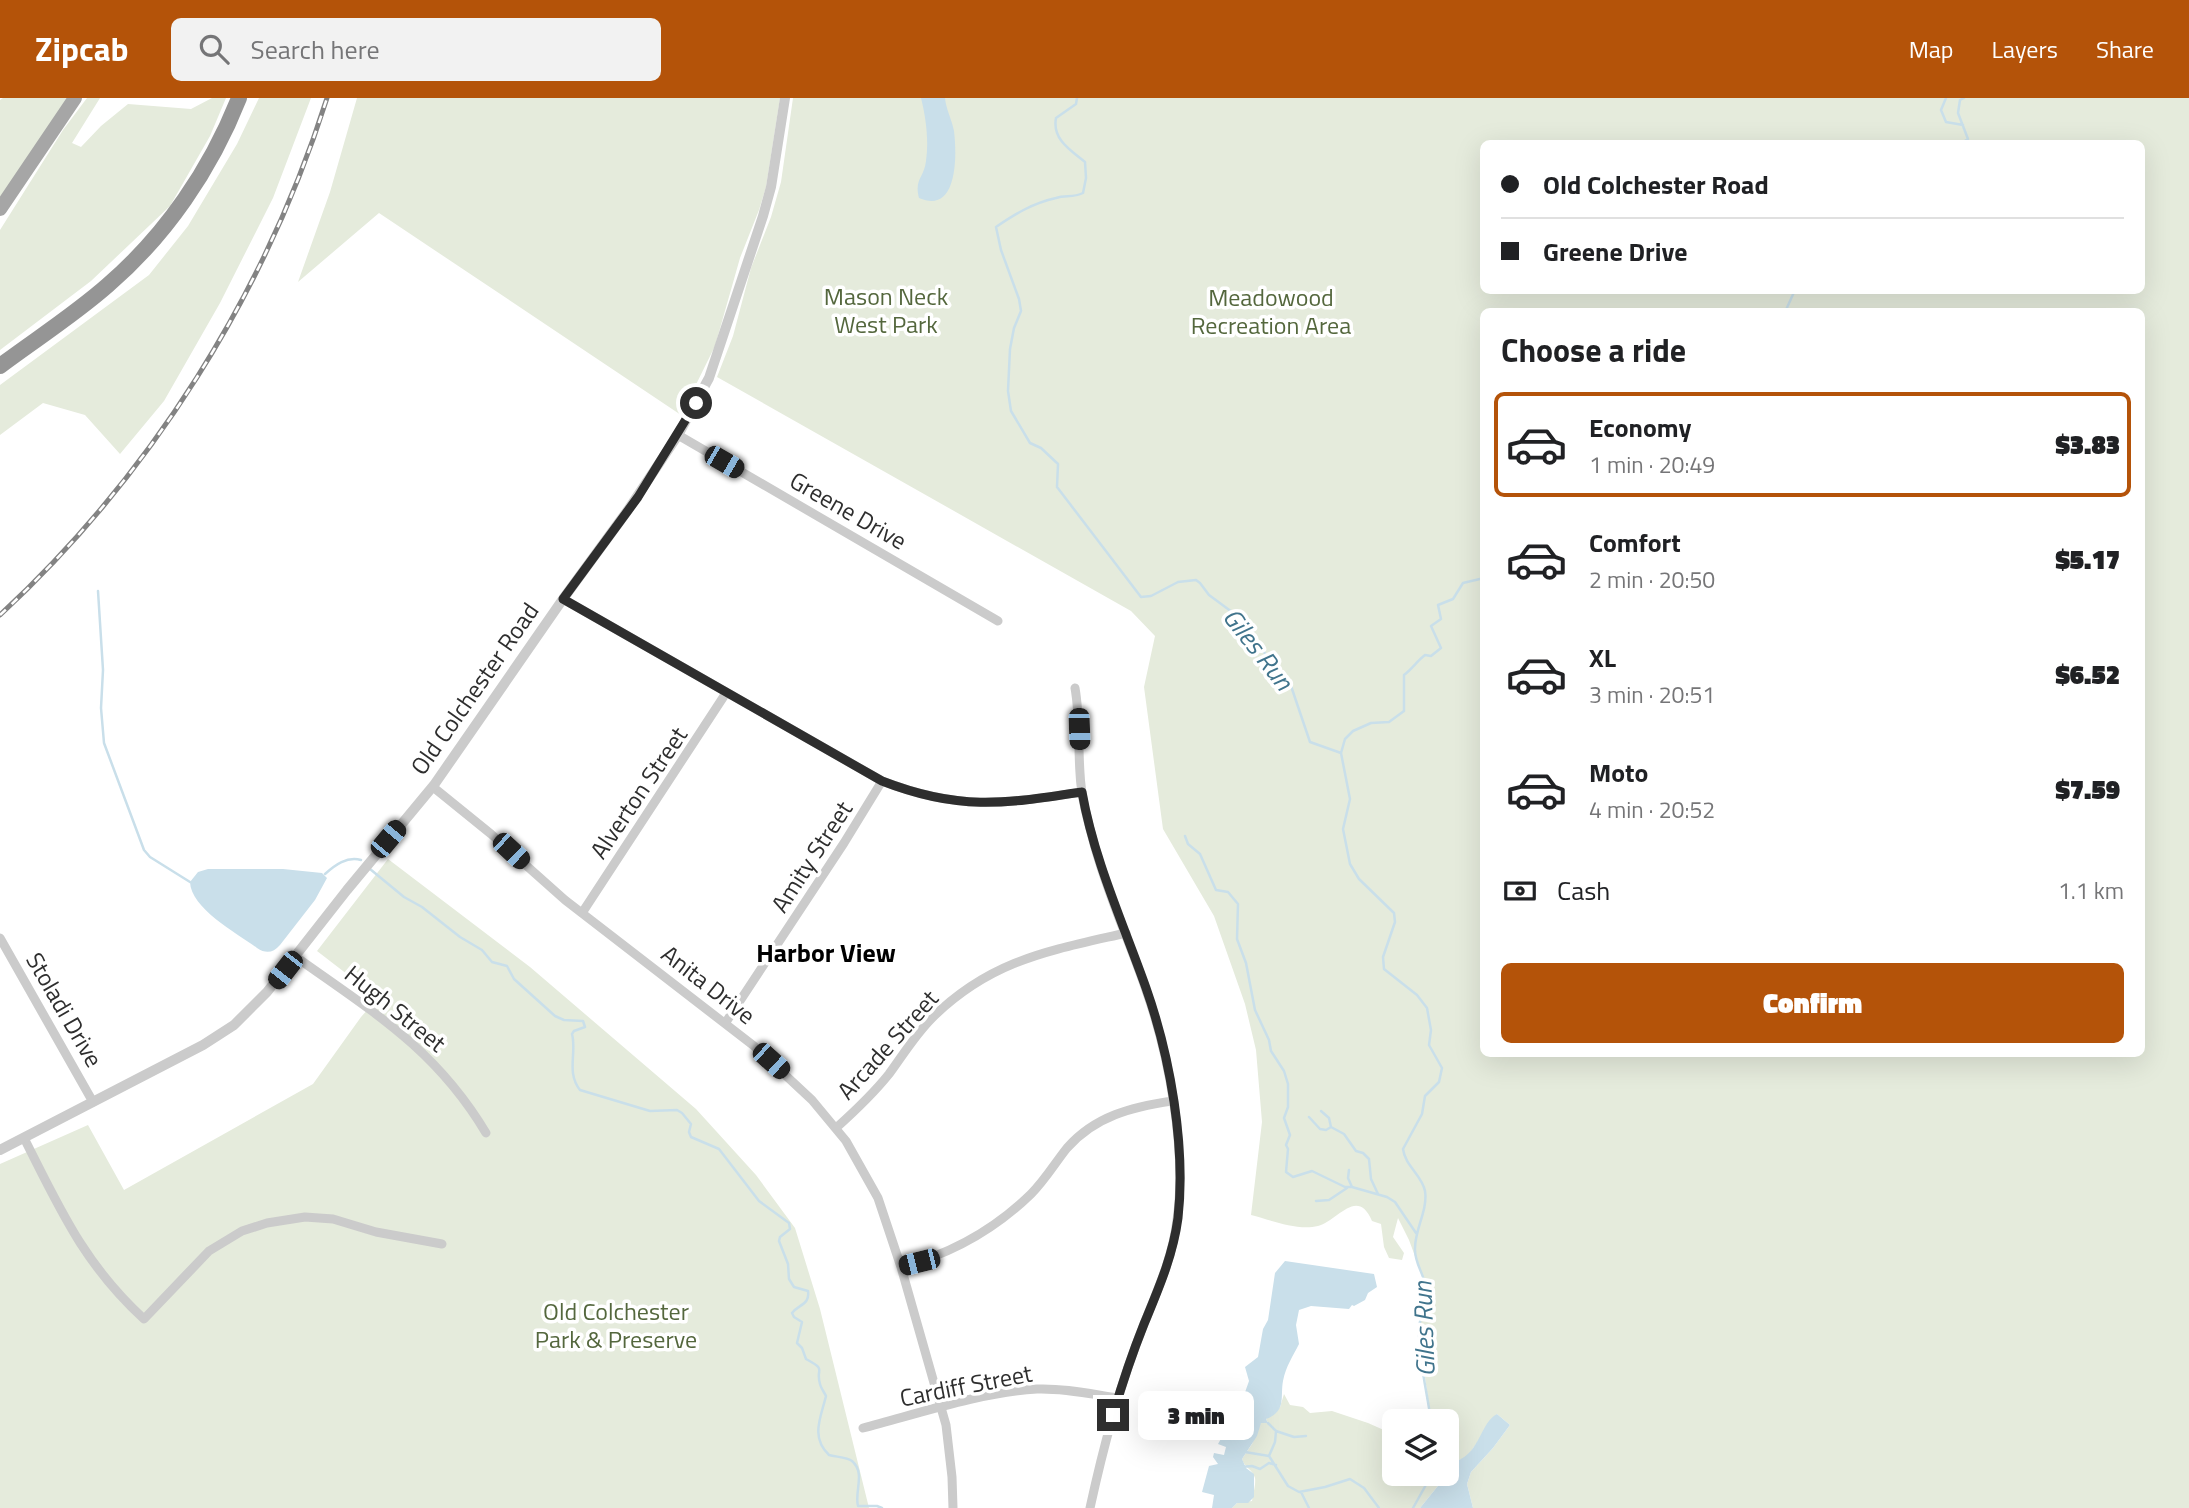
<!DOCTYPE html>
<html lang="en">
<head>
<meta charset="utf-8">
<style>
	body { margin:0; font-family:"Titillium Web",sans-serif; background:#f2f2f2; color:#202124; height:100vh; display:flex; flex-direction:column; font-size:26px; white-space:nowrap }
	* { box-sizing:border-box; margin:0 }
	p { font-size:23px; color:#757577 }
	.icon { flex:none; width:38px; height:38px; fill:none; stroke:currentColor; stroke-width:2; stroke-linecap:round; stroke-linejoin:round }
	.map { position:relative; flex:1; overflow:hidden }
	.sheet { position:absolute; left:1480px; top:210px; width:665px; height:749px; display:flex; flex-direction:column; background:#fff; border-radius:10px; box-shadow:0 7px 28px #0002 }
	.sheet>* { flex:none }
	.top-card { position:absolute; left:1480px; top:42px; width:665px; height:154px; border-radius:10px; box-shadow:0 7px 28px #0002; display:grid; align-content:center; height:154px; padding:0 21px; background:#fff }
	.tools { position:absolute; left:1382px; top:1311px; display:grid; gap:14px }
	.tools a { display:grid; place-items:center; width:77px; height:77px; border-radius:10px; background:#fff; box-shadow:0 7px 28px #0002; font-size:35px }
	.end { position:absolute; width:32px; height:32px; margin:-16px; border:9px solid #2e2e2e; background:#fff; box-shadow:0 0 0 4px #fff }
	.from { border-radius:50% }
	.bubble { position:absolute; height:49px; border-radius:10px; background:#fff; box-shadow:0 7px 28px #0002; font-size:23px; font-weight:800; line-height:49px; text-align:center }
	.car { position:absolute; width:21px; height:42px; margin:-21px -10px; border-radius:9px; box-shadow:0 0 5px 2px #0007; background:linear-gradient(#222 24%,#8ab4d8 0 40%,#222 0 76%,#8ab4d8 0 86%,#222 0) }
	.top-card b { display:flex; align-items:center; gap:24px; height:66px; font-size:26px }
	.top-card b+b { border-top:2px solid #e0e0e0 }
	.top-card i { width:18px; height:18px; background:#202124 }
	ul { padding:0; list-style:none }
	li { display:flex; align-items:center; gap:21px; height:105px; margin:0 14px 10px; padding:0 7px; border:4px solid transparent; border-radius:10px }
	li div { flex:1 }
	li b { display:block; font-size:26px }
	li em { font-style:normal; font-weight:800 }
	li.selected { border-color:#b45309 }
	li>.icon { width:63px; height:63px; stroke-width:1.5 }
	h2 { padding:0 21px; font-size:32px; line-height:84px }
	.pay { display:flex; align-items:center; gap:18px; height:77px; padding:0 21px; font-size:26px }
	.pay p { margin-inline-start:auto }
	.primary-button { display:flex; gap:14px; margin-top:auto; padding:14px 21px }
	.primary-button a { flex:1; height:80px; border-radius:10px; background:#b45309; color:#fff; font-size:28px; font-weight:800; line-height:80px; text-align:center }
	header { display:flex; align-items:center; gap:42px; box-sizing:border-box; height:98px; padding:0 35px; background:#b45309; color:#fff }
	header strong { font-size:33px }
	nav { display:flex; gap:38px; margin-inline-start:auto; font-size:24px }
	.search { width:490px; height:63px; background:#f2f2f2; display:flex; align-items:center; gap:18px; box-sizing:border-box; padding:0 24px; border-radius:10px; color:#757577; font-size:26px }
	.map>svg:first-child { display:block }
</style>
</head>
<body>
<header>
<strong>Zipcab</strong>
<div class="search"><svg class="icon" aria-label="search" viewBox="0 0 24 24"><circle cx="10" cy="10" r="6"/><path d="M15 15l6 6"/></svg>Search here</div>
<nav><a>Map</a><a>Layers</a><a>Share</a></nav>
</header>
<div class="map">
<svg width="2189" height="1410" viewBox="0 0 2189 1410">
	<rect width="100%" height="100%" fill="#fff"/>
	<path fill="#e5ebdc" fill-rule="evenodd" d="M3,0H68L0,100V2Z
		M87,0H100L72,45L81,49L101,28L128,6L191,11L212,0H226L210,38L170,108L91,183L0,252V132L63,32Z
		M259,0H311L273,100L220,205L164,303L120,356L85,317L43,305L0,337V287L149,177L188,128L237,46Z
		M357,0H780L766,89L759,112L740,160L715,248L681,317L379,115L298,184L330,94Z
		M793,0H2189V1410H1473L1467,1386L1471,1374L1493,1350L1510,1327L1497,1316L1467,1359L1459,1362L1420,1410H1232L1237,1405L1252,1403C1253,1397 1256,1386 1255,1380C1253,1372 1244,1369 1242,1361L1252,1346L1261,1324L1268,1325L1266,1321L1280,1309L1284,1296L1290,1307L1303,1309L1310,1315L1332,1313L1368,1325L1395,1337V1376H1447V1323H1431L1419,1235L1420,1219L1426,1204V1188L1409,1142L1398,1120L1393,1139L1404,1155L1402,1162L1389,1160L1384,1149L1381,1126L1372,1123C1357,1088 1337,1124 1318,1128C1297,1133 1271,1122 1251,1117L1262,1024L1256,952L1245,906L1214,818L1163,731L1144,589L1155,538L1131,513L717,279L733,238L751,170L771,119L781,84ZM1484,46H2142V192H1484ZM1484,214H2142V956H1484Z
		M388,761L530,869L696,1011L756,1077L795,1130L820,1211L869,1410H0V1066L88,1027L124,1092L313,986L361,919L378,900L317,853Z"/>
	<path fill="#c9dfea" d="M921,0H945C946,11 952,22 954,33C957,57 958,117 919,100C914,81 924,80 926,63C929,42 926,20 921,0Z
		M208,771H283L322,775L327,780L315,802L280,847C273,855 266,856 257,850C237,835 191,811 190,784L198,774Z
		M1285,1163L1374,1176L1377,1189L1368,1195L1365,1202L1354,1208L1352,1207L1349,1211L1311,1208L1299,1212L1296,1227L1299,1246C1293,1258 1286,1268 1283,1283C1280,1299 1287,1313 1266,1321L1268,1325H1261L1257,1338L1242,1361L1246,1370L1254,1376V1399L1248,1405H1237L1232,1410H1212L1214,1397L1202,1394L1209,1368L1218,1366L1213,1359L1214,1355L1224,1357L1226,1349L1218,1346L1227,1330L1232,1331L1249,1283L1245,1269L1258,1259L1263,1231L1268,1222L1275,1175Z
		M1497,1316L1510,1327L1493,1350L1471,1374L1467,1386L1473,1410H1420L1459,1362C1480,1353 1481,1324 1497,1316Z"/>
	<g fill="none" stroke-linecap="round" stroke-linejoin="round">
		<path stroke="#c9dfea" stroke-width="2.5" d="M1077,0L1076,6L1056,20C1052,41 1070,52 1085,64L1086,80L1083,95C1073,100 1066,97 1056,100C1033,105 1015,116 996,129L1001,152L1019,201L1021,213L1014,230L1010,251L1008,293L1011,313L1030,345L1041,350L1058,366L1057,389L1141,499L1151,498L1178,484L1196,482L1200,485L1209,497L1232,514L1291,588L1310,644L1341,655L1350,701L1343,731L1350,766L1359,781L1394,815L1395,824L1383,859L1384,871L1417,897L1427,910L1431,932L1429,947L1442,970L1439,984L1425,998L1422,1016L1403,1051C1405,1068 1422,1077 1425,1093C1428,1112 1415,1131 1415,1150C1414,1165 1425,1177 1426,1191C1427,1206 1419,1218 1419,1233C1419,1263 1427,1294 1431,1323
			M1946,0L1941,12L1946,24L1963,27
			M1960,46L1968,41L1958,15L1960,2L1964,0
			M1785,214L1795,192
			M98,493L103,572L101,610L104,645L144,752L150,759L190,784
			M1341,655L1345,641L1353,633L1371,625L1389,624L1404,613V577C1413,570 1417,563 1425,557L1431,558L1441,550L1431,528L1441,521L1438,507L1453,501L1463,485L1484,480
			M1185,738L1188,746L1200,756L1216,792L1228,794L1238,806L1237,841L1246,865L1255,912L1269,942L1271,953L1284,973L1288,986V1009L1284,1020L1290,1037L1286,1047L1288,1051L1286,1074L1293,1079L1312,1073L1345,1089H1352L1387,1099L1395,1104L1416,1135
			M370,771L404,799L422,809L460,839L482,852L492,864L507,868L514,881L555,918L564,922L583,923L585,929L574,933L572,936C577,955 566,974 580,992L650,1013L677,1012L682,1015L691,1026L689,1034L691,1039L719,1051L759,1103L789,1125L790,1131L780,1139L779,1143L788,1166L789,1181L794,1189L808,1193C810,1207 799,1206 792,1215L794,1219L802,1224L797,1245L802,1250L806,1261C828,1273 815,1269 820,1286C821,1290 824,1294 826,1298C821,1319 810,1339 829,1357C836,1359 847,1359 852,1363C866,1375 854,1394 858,1408H877L882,1410
			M325,776C335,767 347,758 361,762
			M1321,1013L1329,1020L1331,1029L1344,1036L1356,1053L1363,1055L1369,1061L1371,1081L1378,1096
			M1309,1019L1320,1031L1326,1032L1331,1029
			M1349,1072L1348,1080L1352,1089
			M1316,1103L1329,1102L1347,1090
			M1268,1325L1276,1333L1275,1344L1269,1358
			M1276,1333L1294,1339L1306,1338
			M1245,1354L1269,1358L1288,1388L1299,1394L1325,1389L1350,1381L1364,1390L1379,1410
			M1241,1369L1252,1368L1260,1371L1269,1365L1276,1367
			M1301,1394L1309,1410
			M1413,1410L1432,1376"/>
		<path stroke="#cbcbcb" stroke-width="9" d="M678,337L998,523
			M563,501L882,683C960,713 1002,706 1082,694
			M1075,590C1080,618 1078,647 1080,675C1081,698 1087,720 1093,742C1106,793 1129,842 1146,892C1169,957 1187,1053 1177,1122C1172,1166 1151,1205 1136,1247C1116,1300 1102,1355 1090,1410
			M433,689L491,736L565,802L754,948L812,1002L846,1043L878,1100L901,1169L946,1327L952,1379L953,1410
			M582,815L726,595
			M0,840L93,1004
			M296,859C373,914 436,951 486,1035
			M726,924L844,745L882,683
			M836,1030C855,1013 873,996 889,976C903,957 915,937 932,920C991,862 1048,853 1126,835
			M24,1040C60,1111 84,1166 144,1221L209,1153L242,1133L267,1125L305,1119L333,1121L376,1134L442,1146
			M901,1169C951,1156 994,1132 1031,1096C1045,1082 1055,1065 1067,1050C1095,1018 1132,1009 1172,1003
			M863,1330C917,1316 981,1294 1037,1291C1064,1290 1091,1296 1118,1300"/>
		<path stroke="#cbcbcb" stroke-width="10" d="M0,1052L203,947L234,927L267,894L347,792L434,687L563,501L628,412L678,337L709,280L763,118L771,89L785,0"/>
		<path stroke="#a6a6a6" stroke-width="14" d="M0,111L75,0"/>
		<path stroke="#959595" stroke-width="16" d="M0,268C36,241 74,217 108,187C166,137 211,71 239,0"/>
		<g stroke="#838383" stroke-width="5">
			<path id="rail" d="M0,517C151,377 265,196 327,0"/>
		</g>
		<use href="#rail" stroke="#fff" stroke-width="2.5" stroke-dasharray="8" stroke-linecap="butt"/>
	</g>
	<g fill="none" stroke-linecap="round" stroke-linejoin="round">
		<path stroke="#2e2e2e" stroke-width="9" d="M696,305L638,399L563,501L882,683C959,713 1003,706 1082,694C1094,762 1123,825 1146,890C1170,958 1186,1048 1178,1120C1173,1158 1158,1192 1144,1226C1132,1256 1122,1286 1113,1317"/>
	</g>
	<g text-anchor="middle" stroke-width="7" stroke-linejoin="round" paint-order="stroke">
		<g font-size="24" fill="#54673d" stroke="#fff">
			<text x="886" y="207">Mason Neck<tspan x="886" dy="28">West Park</tspan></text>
			<text x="1271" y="208">Meadowood<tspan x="1271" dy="28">Recreation Area</tspan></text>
			<text x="616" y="1222">Old Colchester<tspan x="616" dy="28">Park &amp; Preserve</tspan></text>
		</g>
		<g font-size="24" fill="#2e2e2e" stroke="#fff">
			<text transform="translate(848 413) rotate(30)" y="8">Greene Drive</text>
			<text transform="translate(475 591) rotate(-55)" y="8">Old Colchester Road</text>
			<text transform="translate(639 695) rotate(-56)" y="8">Alverton Street</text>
			<text transform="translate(812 759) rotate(-57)" y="8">Amity Street</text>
			<text transform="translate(708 887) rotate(38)" y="8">Anita Drive</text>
			<text transform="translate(395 911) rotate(39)" y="8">Hugh Street</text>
			<text transform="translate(64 912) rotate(60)" y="8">Stoladi Drive</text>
			<text transform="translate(888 947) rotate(-48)" y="8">Arcade Street</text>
			<text transform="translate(966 1288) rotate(-11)" y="8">Cardiff Street</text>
		</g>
		<g font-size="26" font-style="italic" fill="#40748c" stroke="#fff">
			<text transform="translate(1258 551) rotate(52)" y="9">Giles Run</text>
			<text transform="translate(1424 1231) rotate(-92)" y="9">Giles Run</text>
		</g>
		<g font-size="26" font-weight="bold" fill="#000" stroke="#fff">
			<text x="826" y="864">Harbor View</text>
		</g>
	</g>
</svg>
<div class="tools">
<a><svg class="icon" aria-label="layers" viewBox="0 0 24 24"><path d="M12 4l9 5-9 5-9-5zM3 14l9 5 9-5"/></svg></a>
</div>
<i class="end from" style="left:696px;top:305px"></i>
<i class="end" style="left:1113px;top:1317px"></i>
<div class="bubble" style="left:1138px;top:1293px;width:116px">3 min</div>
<i class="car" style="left:724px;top:364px;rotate:120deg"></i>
<i class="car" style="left:1079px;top:631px;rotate:178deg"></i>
<i class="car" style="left:388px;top:741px;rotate:40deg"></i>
<i class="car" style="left:511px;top:753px;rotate:133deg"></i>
<i class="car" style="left:285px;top:872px;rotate:218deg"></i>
<i class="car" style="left:771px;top:963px;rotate:132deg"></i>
<i class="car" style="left:919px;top:1164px;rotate:256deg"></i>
<div class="top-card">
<b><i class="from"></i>Old Colchester Road</b>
<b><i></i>Greene Drive</b>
</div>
<section class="sheet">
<h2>Choose a ride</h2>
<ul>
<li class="selected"><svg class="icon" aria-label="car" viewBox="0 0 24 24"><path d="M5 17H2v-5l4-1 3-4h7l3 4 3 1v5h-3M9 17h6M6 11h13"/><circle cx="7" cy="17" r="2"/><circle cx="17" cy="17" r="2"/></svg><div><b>Economy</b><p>1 min · 20:49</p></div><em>$3.83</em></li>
<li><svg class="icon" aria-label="car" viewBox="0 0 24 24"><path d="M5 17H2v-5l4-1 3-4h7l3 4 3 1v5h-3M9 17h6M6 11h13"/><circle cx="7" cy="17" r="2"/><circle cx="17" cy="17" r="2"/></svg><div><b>Comfort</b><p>2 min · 20:50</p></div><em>$5.17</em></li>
<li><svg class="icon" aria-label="car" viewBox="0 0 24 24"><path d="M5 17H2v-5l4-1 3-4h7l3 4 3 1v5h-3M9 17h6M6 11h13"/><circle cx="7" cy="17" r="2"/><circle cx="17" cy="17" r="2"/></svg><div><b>XL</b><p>3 min · 20:51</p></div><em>$6.52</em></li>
<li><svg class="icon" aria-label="car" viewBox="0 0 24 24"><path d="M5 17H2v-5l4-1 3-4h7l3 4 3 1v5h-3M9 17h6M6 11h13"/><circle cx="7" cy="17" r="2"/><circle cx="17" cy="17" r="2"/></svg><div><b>Moto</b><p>4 min · 20:52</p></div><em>$7.59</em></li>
</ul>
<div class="pay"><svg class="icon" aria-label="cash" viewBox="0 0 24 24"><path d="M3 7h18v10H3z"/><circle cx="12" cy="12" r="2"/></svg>Cash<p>1.1 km</p></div>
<div class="primary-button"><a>Confirm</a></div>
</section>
</div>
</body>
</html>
